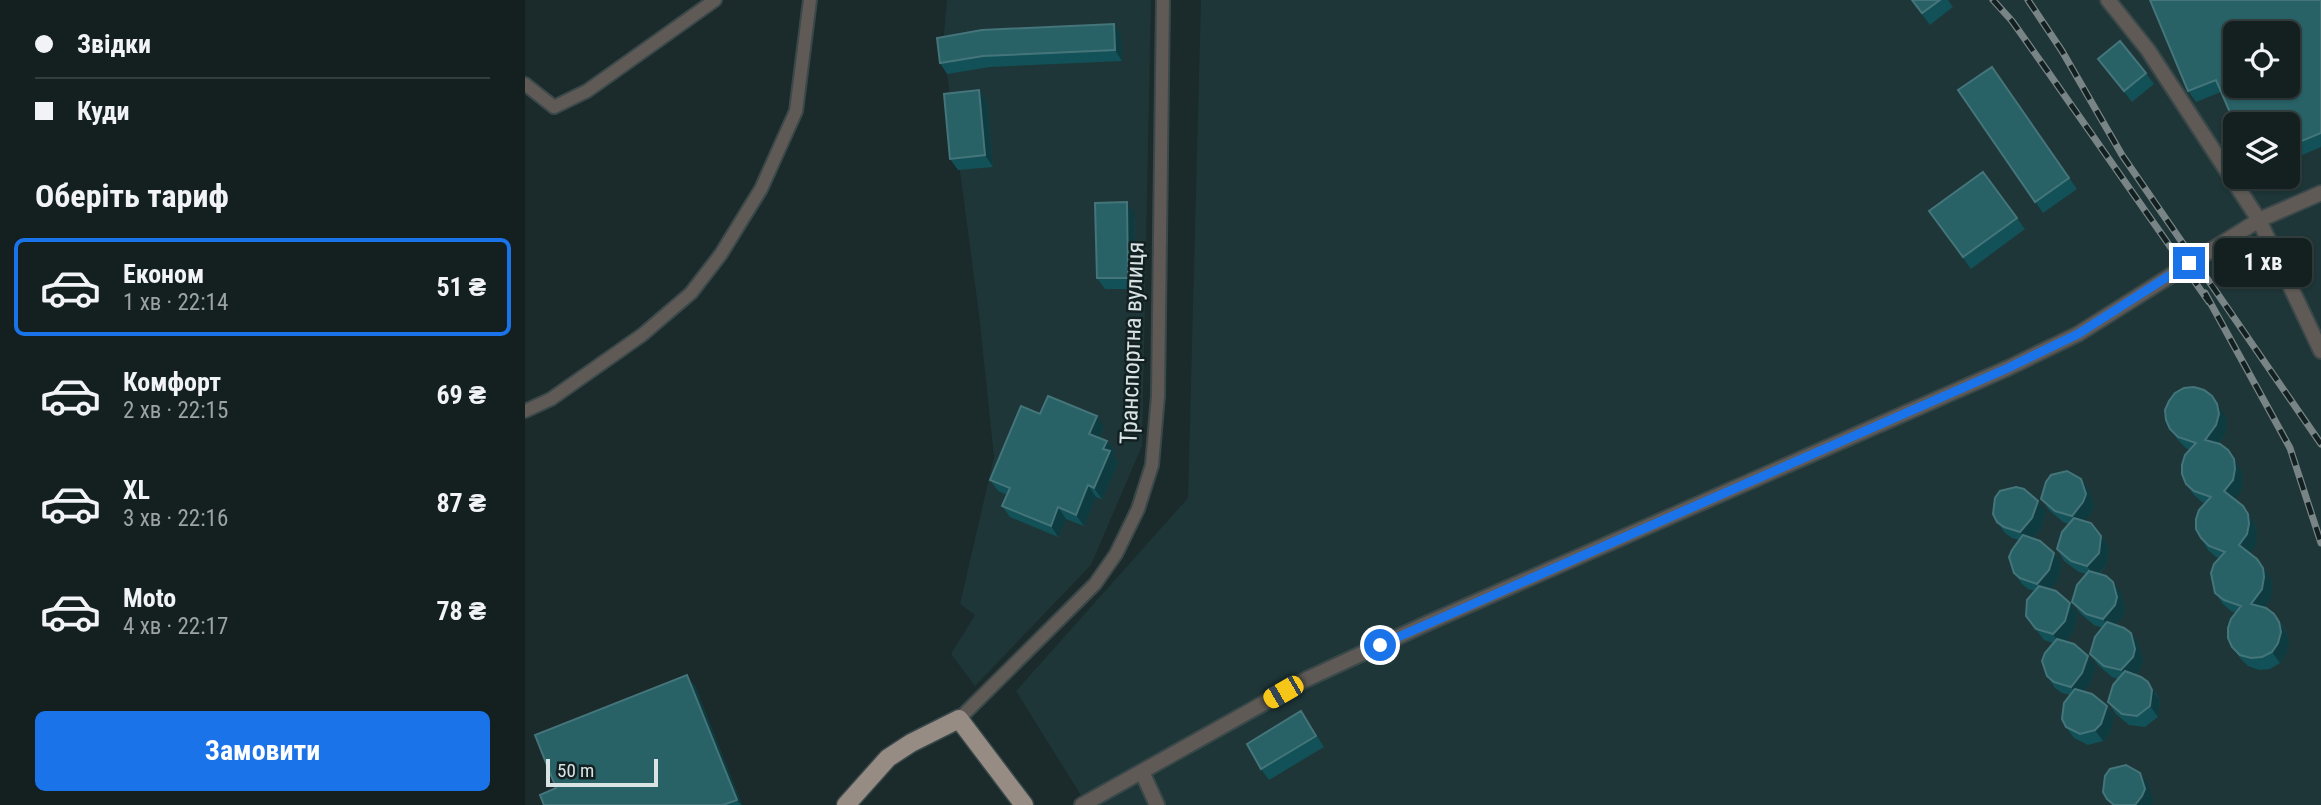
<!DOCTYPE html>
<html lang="uk">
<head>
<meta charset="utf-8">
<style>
	body { margin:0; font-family:"Roboto Condensed",sans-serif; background:#1d2829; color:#f1f3f6; height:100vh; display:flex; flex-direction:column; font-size:26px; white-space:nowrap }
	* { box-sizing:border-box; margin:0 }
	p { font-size:23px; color:#9da3a5 }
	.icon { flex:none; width:38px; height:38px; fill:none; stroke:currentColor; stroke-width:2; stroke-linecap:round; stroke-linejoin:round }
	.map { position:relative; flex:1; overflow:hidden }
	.side { display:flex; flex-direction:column; background:#142020; width:525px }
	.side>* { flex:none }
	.top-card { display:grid; align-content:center; height:154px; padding:0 35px; background:#142020 }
	.controls { position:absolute; left:1698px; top:21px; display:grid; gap:14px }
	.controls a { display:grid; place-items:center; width:77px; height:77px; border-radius:10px; background:#142020; box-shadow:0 2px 5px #0004,0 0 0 2px #333e3e; font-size:35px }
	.scale { position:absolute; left:21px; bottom:18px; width:112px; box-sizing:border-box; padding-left:7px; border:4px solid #dae3e4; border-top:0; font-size:19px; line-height:24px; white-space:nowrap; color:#dae3e4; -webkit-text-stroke:5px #122022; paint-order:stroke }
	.end { position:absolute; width:32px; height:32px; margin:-16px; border:9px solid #1a73e8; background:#fff; box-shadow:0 0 0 4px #fff }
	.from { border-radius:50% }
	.bubble { position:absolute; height:49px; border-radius:10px; background:#142020; box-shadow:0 2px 5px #0004,0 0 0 2px #333e3e; font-size:23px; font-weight:700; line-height:49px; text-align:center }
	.car { position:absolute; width:21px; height:42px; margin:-21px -10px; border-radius:9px; box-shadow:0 0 5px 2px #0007; background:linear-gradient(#f5c518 24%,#345 0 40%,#f5c518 0 76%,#345 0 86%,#f5c518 0) }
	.top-card b { display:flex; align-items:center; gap:24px; height:66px; font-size:26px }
	.top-card b+b { border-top:2px solid #333e3e }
	.top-card i { width:18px; height:18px; background:#f1f3f6 }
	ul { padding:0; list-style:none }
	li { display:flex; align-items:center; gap:21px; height:98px; margin:0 14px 10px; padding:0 21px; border:4px solid transparent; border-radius:10px }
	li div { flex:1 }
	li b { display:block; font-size:26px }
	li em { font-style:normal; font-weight:700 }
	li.selected { border-color:#1a73e8 }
	li>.icon { width:63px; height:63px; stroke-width:1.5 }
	h2 { padding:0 35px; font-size:32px; line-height:84px }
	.primary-button { display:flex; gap:14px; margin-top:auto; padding:14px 35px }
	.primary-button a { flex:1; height:80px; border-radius:10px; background:#1a73e8; color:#fff; font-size:28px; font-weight:700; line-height:80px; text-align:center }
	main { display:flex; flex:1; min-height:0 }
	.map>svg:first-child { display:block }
</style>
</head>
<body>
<main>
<section class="side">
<div class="top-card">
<b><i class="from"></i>Звідки</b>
<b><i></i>Куди</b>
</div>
<h2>Оберіть тариф</h2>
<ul>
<li class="selected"><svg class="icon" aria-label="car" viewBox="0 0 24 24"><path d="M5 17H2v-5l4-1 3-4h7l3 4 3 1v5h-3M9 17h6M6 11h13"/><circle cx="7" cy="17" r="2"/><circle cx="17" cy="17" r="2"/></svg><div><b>Економ</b><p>1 хв · 22:14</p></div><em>51 ₴</em></li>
<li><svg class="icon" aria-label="car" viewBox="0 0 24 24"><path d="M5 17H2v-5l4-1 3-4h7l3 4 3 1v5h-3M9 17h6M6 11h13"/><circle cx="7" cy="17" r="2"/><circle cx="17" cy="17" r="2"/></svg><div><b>Комфорт</b><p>2 хв · 22:15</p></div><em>69 ₴</em></li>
<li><svg class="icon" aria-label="car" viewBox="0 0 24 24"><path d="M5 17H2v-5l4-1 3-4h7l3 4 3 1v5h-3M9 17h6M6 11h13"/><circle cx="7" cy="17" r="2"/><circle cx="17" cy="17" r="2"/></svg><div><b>XL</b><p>3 хв · 22:16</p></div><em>87 ₴</em></li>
<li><svg class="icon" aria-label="car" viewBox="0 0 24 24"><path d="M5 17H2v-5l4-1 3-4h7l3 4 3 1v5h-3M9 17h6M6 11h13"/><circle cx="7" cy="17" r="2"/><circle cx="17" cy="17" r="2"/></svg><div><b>Moto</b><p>4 хв · 22:17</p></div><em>78 ₴</em></li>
</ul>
<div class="primary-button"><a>Замовити</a></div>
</section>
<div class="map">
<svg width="1796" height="805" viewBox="0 0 1796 805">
	<rect width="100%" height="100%" fill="#1b2a2b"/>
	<path fill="#1e3638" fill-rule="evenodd" d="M422,0H626L617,446L566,565L450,686L426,654L450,615L435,604L469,457L454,314L418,44Z
		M676,0H1796V805H562L491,691L663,498ZM1710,33H1762V86H1710ZM1710,124H1762V177H1710Z"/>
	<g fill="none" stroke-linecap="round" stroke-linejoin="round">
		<g stroke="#3a4849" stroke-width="16">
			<path id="minor" d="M0,84L29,107L62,91L190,0
				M0,411L26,399L117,335L166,293L196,254L236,189L271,111L285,0
				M434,719L570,584L591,554L613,509L627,465L633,396L638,0"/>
		</g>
		<g stroke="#3a4849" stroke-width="18">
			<path id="tertiary" d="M1583,0L1623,50L1734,220L1796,351
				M617,772L632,805
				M557,805L782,679L903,623L1483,368L1553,334L1734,220L1796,193"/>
		</g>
		<g stroke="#3a4849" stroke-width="21">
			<path id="primary" d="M321,805L363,758L386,743L434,719L499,805"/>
		</g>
		<use href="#minor" stroke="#5f5a56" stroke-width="12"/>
		<use href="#tertiary" stroke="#5f5a56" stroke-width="14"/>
		<use href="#primary" stroke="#968c84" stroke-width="18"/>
		<g stroke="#788485" stroke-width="7">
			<path id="rail" d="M1468,0L1487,21L1521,69L1684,302
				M1503,0L1537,51L1597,155L1796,444
				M1680,293L1765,448L1796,543"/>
		</g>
		<use href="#rail" stroke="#122022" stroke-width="4.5" stroke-dasharray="13" stroke-linecap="butt"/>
	</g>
	<path fill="#125157" d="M1386,0H1423L1428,7L1405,25Z
		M1796,0V147L1763,161L1762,159V124L1696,92L1671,102L1663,91Z
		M589,24L596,35L597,61L465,67L422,74L415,63Z
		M1573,59L1621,73L1629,84L1607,102Z
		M1467,67L1552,189L1518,213L1433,90Z
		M454,90L462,102L468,167L433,170L425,159Z
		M1458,172L1500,229L1446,269L1404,211Z
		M609,213L611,289H580L572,278Z
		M515,414L579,427L575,438L582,441L590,452L588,456L593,463L577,499L571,497L559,526L541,519L533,537L485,517L477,506L482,495L473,491L465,480Z
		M1700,416L1702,425L1699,436L1694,444L1703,450L1716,470L1718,480L1716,491L1709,499L1718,506L1730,525L1732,535L1730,546L1724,553L1746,579L1747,589L1745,600L1739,607L1749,614L1757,625L1762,634L1764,643L1761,654L1755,663L1745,669L1734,670L1723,666L1715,658L1707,647L1711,613L1706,611L1698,604L1690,593L1694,558L1691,557L1683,550L1676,538L1680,503L1677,502L1669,495L1661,484L1665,450L1661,448L1653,440L1645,429Z
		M1556,479L1564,490L1569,506L1566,513L1559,521L1576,536L1584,548L1582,564L1574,574L1596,593L1600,609L1598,616L1590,625L1606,633L1614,645L1618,660L1616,668L1610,675L1631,693L1635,701L1633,717L1620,727L1604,725L1591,714L1583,702L1593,679L1587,677L1573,665L1565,654L1578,628L1569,625L1555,613L1547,602L1561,574L1554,572L1539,561L1532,549L1544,524L1538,522L1524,510L1516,499Z
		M1521,512L1515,530L1508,538L1529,553L1537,564L1532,581L1525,589L1545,603L1553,614L1548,632L1540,641L1571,667L1565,684L1559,692L1582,706L1589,717L1584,735L1578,741L1563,745L1549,738L1541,727L1545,695L1537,693L1530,688L1522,676L1528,643L1519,640L1501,616L1510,591L1503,589L1497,584L1489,573L1494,540L1487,538L1480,533L1472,522Z
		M170,686L217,805H19L31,788Z
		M776,711L799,747L744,780L736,769Z"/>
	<path fill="#0d3b3f" d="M589,24L596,35L597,61L590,50Z
		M454,90L462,102L468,167L460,155Z
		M602,202L609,213L611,289L603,278Z
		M1687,396L1700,416L1702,425L1699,436L1688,452L1680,440Z
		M572,416L579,427L572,445L564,434Z
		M582,441L590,452L588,456L593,463L577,499L569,488L578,449Z
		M1703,450L1716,470L1718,480L1716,491L1707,503L1699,491Z
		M1556,479L1564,490L1569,506L1566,513L1555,527L1547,516Z
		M563,485L571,497L559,526L551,515Z
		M1513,501L1521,512L1515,530L1503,543L1495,532Z
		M1718,506L1730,525L1732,535L1730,546L1722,556L1714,545Z
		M533,507L541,519L533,537L526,526Z
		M1576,536L1584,548L1582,564L1570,577L1562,566Z
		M1529,553L1537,564L1532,581L1520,595L1512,584Z
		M1732,559L1746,579L1747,589L1745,600L1734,615L1726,604Z
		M1588,582L1596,593L1600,609L1598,616L1586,630L1578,619Z
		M1545,603L1553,614L1548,632L1536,646L1528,634Z
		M1749,614L1762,634L1764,643L1761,654L1755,663L1747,652Z
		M1606,633L1614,645L1618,660L1616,668L1604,681L1596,670Z
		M1563,656L1571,667L1565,684L1554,698L1546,687Z
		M162,675L170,686L217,805H216L212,800Z
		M1623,682L1635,701L1633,717L1625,706Z
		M1582,706L1589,717L1584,735L1578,741L1570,730Z
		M1615,773L1623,784L1628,800L1626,805H1610Z"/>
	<path fill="#286166" stroke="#44757a" stroke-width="2" fill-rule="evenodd" d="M1387,0H1415L1397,13Z
		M1625,0H1796V133L1762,147V124H1710L1691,80L1663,91ZM1710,33H1762V86H1710Z
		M589,24L590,50L458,56L415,63L412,38L457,30Z
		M1595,41L1621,73L1599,91L1573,59Z
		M1467,67L1544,178L1510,202L1433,90Z
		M454,90L460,155L425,159L419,94Z
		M1458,172L1492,218L1438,257L1404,211Z
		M602,202L603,278H572L570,203Z
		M1669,387L1679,390L1687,396L1692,404L1694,414L1691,425L1680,440L1695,444L1703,450L1709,459L1710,469L1708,480L1699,491L1718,506L1723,514L1724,524L1722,534L1714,545L1732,559L1738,568L1739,577L1737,589L1726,604L1741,608L1749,614L1754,622L1756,632L1753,643L1747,652L1737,657L1726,658L1715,655L1707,647L1703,638V628L1706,619L1716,606L1699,600L1690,593L1686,573L1689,564L1700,552L1684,546L1676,538L1671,529V519L1674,510L1686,497L1669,491L1661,484L1657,474V465L1660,455L1671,443L1653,437L1645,429L1641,420L1640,410L1644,401L1650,393L1659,388Z
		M523,396L572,416L564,434L582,441L578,449L585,451L569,488L563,485L551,515L533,507L526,526L477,506L485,488L465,480L496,406L515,414Z
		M1542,471L1556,479L1561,494L1558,502L1547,516L1530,511L1516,499L1521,482L1526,475Z
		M1491,487L1499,489L1513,501L1507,518L1495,532L1479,527L1472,522L1468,514L1470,498L1475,491Z
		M1549,518L1566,523L1576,536L1574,553L1562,566L1546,561L1532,549L1537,532Z
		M1498,535L1515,541L1529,553L1524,570L1512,584L1495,578L1489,573L1484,557L1487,550Z
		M1564,571L1581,576L1588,582L1592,597L1590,605L1578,619L1561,614L1547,602L1552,585Z
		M1514,586L1531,591L1545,603L1540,621L1528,634L1511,629L1501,616L1502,600Z
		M1582,622L1599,628L1606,633L1610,649L1608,657L1596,670L1579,666L1565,654L1570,637Z
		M1532,639L1549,644L1563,656L1557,673L1546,687L1529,682L1522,676L1517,661L1520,653Z
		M1600,671L1616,677L1623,682L1627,690L1625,706L1612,716L1597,714L1583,702L1588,685Z
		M162,675L212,800L198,805H19L15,795L31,788L10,735Z
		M1550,689L1567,694L1582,706L1576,724L1570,730L1555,734L1541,727L1537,719L1539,703Z
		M776,711L791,736L736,769L722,744Z
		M1601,765L1615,773L1620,789L1617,796L1610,805H1589L1582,799L1578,792L1580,776L1585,769Z"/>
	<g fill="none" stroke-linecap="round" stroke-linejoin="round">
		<path stroke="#1a73e8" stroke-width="9" d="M855,645L1483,368L1553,334L1664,263"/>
	</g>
	<g text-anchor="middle" stroke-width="5" stroke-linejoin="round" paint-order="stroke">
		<g font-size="24" fill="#dae3e4" stroke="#122022">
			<text transform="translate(607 343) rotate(-88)" y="8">Транспортна вулиця</text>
		</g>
	</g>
</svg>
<div class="controls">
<a><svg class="icon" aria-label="locate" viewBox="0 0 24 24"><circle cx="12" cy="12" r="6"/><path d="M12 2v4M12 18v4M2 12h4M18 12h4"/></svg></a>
<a><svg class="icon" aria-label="layers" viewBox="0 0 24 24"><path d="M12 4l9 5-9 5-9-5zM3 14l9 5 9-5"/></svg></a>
</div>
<div class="scale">50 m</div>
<i class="end from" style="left:855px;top:645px"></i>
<i class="end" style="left:1664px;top:263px"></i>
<div class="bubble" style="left:1689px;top:238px;width:98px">1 хв</div>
<i class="car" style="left:758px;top:692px;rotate:240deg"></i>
</div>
</main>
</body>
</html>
